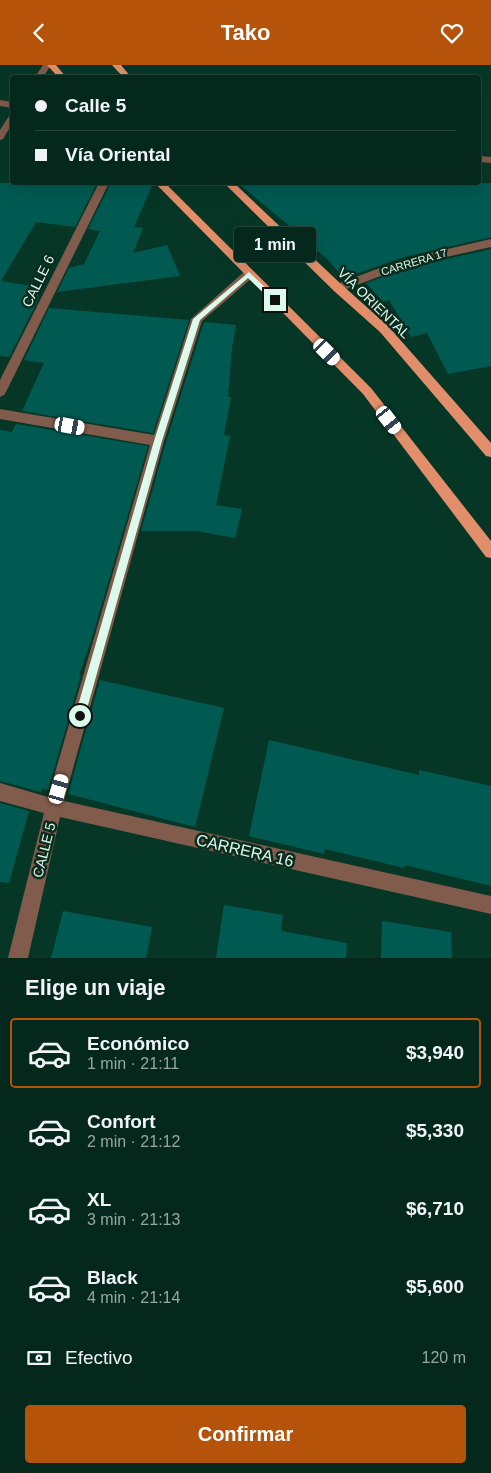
<!DOCTYPE html>
<html lang="es">
<head>
<meta charset="utf-8">
<style>
	body { margin:0; font-family:Arial,sans-serif; background:#123529; color:#f1f3f6; height:100vh; display:flex; flex-direction:column; font-size:19px; white-space:nowrap }
	* { box-sizing:border-box; margin:0 }
	p { font-size:16px; color:#97a6a3 }
	.icon { flex:none; width:28px; height:28px; fill:none; stroke:currentColor; stroke-width:2; stroke-linecap:round; stroke-linejoin:round }
	.map { position:relative; height:893px; overflow:hidden }
	.details { display:flex; flex-direction:column; background:#04291c; flex:1 }
	.details>* { flex:none }
	.guide { position:absolute; left:10px; top:10px; width:471px; height:110px; border-radius:5px; box-shadow:0 5px 20px #0002,0 0 0 1px #25453b; display:grid; align-content:center; height:110px; padding:0 25px; background:#04291c }
	.end { position:absolute; width:22px; height:22px; margin:-11px; border:6px solid #dcfaeb; background:#111; box-shadow:0 0 0 2px #111 }
	.from { border-radius:50% }
	.bubble { position:absolute; height:35px; border-radius:5px; background:#04291c; box-shadow:0 5px 20px #0002,0 0 0 1px #25453b; font-size:16px; font-weight:800; line-height:35px; text-align:center }
	.car { position:absolute; width:15px; height:30px; margin:-15px -8px; border-radius:6px; box-shadow:0 0 4px 1px #0007; background:linear-gradient(#fff 24%,#345 0 40%,#fff 0 76%,#345 0 86%,#fff 0) }
	.guide b { display:flex; align-items:center; gap:18px; height:48px; font-size:19px }
	.guide b+b { border-top:1px solid #25453b }
	.guide i { width:12px; height:12px; background:#f1f3f6 }
	ul { padding:0; list-style:none }
	li { display:flex; align-items:center; gap:15px; height:70px; margin:0 10px 8px; padding:0 15px; border:2px solid transparent; border-radius:5px }
	li div { flex:1 }
	li b { display:block; font-size:19px }
	li em { font-style:normal; font-weight:800 }
	li.on { border-color:#b45309 }
	li>.icon { width:45px; height:45px; stroke-width:1.5 }
	h2 { padding:0 25px; font-size:22px; line-height:60px }
	.pay { display:flex; align-items:center; gap:12px; height:55px; padding:0 25px; font-size:19px }
	.pay p { margin-inline-start:auto }
	.action { display:flex; gap:10px; margin-top:auto; padding:10px 25px }
	.action a { flex:1; height:58px; border-radius:5px; background:#b45309; color:#fff; font-size:20px; font-weight:800; line-height:58px; text-align:center }
	header { display:flex; justify-content:space-between; align-items:center; height:65px; padding:0 25px; background:#b45309; color:#fff; font-size:22px; font-weight:800 }
	.map>svg:first-child { display:block }
</style>
</head>
<body>
<header><svg class="icon" aria-label="back" viewBox="0 0 24 24"><path d="M15 5l-7 7 7 7"/></svg>Tako<svg class="icon" aria-label="heart" viewBox="0 0 24 24"><path d="M12 20l-8-8c-3-5 5-10 8-4 3-6 11-1 8 4z"/></svg></header>
<div class="map">
<svg width="491" height="893" viewBox="0 0 491 893">
	<rect width="100%" height="100%" fill="#063726"/>
	<path fill="#005a51" d="M0,118H97L75,162L36,157L1,216L38,222V235L9,292L0,291Z
		M111,118H153L134,162L143,163L133,188L167,180L180,211L57,227L69,203L84,199L100,166L88,164Z
		M238,118H491V172L404,192L344,213L326,193L299,171L300,170Z
		M491,184V301L448,309L427,268L411,272L389,235L383,237L366,218L411,202Z
		M49,243L189,255L153,368L22,346L44,298L24,295Z
		M204,257L236,260L232,283L228,332H231L224,370L230,371L216,440L242,444L235,473L196,466H141L166,377Z
		M16,359L148,381L91,576L79,610H81L48,725L42,723L41,727L0,716V365L12,367Z
		M100,615L224,643L195,762L68,729Z
		M269,675L419,710V705L491,721V821L405,800L404,803L325,784L324,789L249,771Z
		M0,738L29,746L9,818L0,817Z
		M224,840L283,850L281,866L347,878L346,893H216Z
		M63,846L152,862L146,893H51Z
		M382,856L451,867L452,893H381Z"/>
	<g fill="none" stroke-linecap="round" stroke-linejoin="round">
		<path fill="#815b4b" fill-rule="evenodd" d="M479,91L491,92V98L479,97Z
			M491,174V182L410,200L338,227L332,223L334,220L404,194Z"/>
		<path fill="#815b4b" fill-rule="evenodd" d="M43,0H51L43,12H35Z
			M0,35L12,37V43L0,41Z
			M12,50V59L3,74L0,75V65L9,51Z
			M99,118H109L6,327L4,330L0,332V315Z
			M249,205L253,206L254,209L253,212L202,256L164,376L64,736L491,831V849L60,752L28,893H8L44,748L0,736V718L48,732L150,380L0,354V344L154,370L191,254L245,206Z"/>
		<path fill="#e28e6a" fill-rule="evenodd" d="M47,0H56L66,12H58Z
			M112,0H121L131,12H123Z
			M155,118H165L371,323L491,476V493L486,492L363,329Z
			M224,118H234L342,220L388,261L491,378V392L486,391L380,267L334,226Z"/>
	</g>
	<path fill="#dcfaeb" d="M249,207L278,235L273,237L248,213L200,255L162,376L85,651L80,655L75,651L154,376L193,254Z"/>
	<g text-anchor="middle" stroke-width="5" stroke-linejoin="round" paint-order="stroke">
		<g font-size="11" fill="#dcfaeb" stroke="#0b2b1e">
			<text transform="translate(414 197) rotate(-17)" y="4">CARRERA 17</text>
		</g>
		<g font-size="14" fill="#dcfaeb" stroke="#0b2b1e">
			<text transform="translate(38 216) rotate(-64)" y="5">CALLE 6</text>
			<text transform="translate(374 238) rotate(44)" y="5">VÍA ORIENTAL</text>
			<text transform="translate(44 785) rotate(-76)" y="5">CALLE 5</text>
		</g>
		<g font-size="16" fill="#dcfaeb" stroke="#0b2b1e">
			<text transform="translate(245 785) rotate(13)" y="6">CARRERA 16</text>
		</g>
	</g>
</svg>
<i class="end from" style="left:80px;top:651px"></i>
<i class="end" style="left:275px;top:235px"></i>
<div class="bubble" style="left:234px;top:162px;width:82px">1 min</div>
<i class="car" style="left:327px;top:287px;rotate:135deg"></i>
<i class="car" style="left:389px;top:355px;rotate:142deg"></i>
<i class="car" style="left:70px;top:361px;rotate:100deg"></i>
<i class="car" style="left:59px;top:724px;rotate:16deg"></i>
<div class="guide">
<b><i class="from"></i>Calle 5</b>
<b><i></i>Vía Oriental</b>
</div>
</div>
<section class="details">
<h2>Elige un viaje</h2>
<ul>
<li class="on"><svg class="icon" aria-label="car" viewBox="0 0 24 24"><path d="M5 17H2v-5l4-1 3-4h7l3 4 3 1v5h-3M9 17h6M6 11h13"/><circle cx="7" cy="17" r="2"/><circle cx="17" cy="17" r="2"/></svg><div><b>Económico</b><p>1 min · 21:11</p></div><em>$3,940</em></li>
<li><svg class="icon" aria-label="car" viewBox="0 0 24 24"><path d="M5 17H2v-5l4-1 3-4h7l3 4 3 1v5h-3M9 17h6M6 11h13"/><circle cx="7" cy="17" r="2"/><circle cx="17" cy="17" r="2"/></svg><div><b>Confort</b><p>2 min · 21:12</p></div><em>$5,330</em></li>
<li><svg class="icon" aria-label="car" viewBox="0 0 24 24"><path d="M5 17H2v-5l4-1 3-4h7l3 4 3 1v5h-3M9 17h6M6 11h13"/><circle cx="7" cy="17" r="2"/><circle cx="17" cy="17" r="2"/></svg><div><b>XL</b><p>3 min · 21:13</p></div><em>$6,710</em></li>
<li><svg class="icon" aria-label="car" viewBox="0 0 24 24"><path d="M5 17H2v-5l4-1 3-4h7l3 4 3 1v5h-3M9 17h6M6 11h13"/><circle cx="7" cy="17" r="2"/><circle cx="17" cy="17" r="2"/></svg><div><b>Black</b><p>4 min · 21:14</p></div><em>$5,600</em></li>
</ul>
<div class="pay"><svg class="icon" aria-label="cash" viewBox="0 0 24 24"><path d="M3 7h18v10H3z"/><circle cx="12" cy="12" r="2"/></svg>Efectivo<p>120 m</p></div>
<div class="action"><a>Confirmar</a></div>
</section>
</body>
</html>
